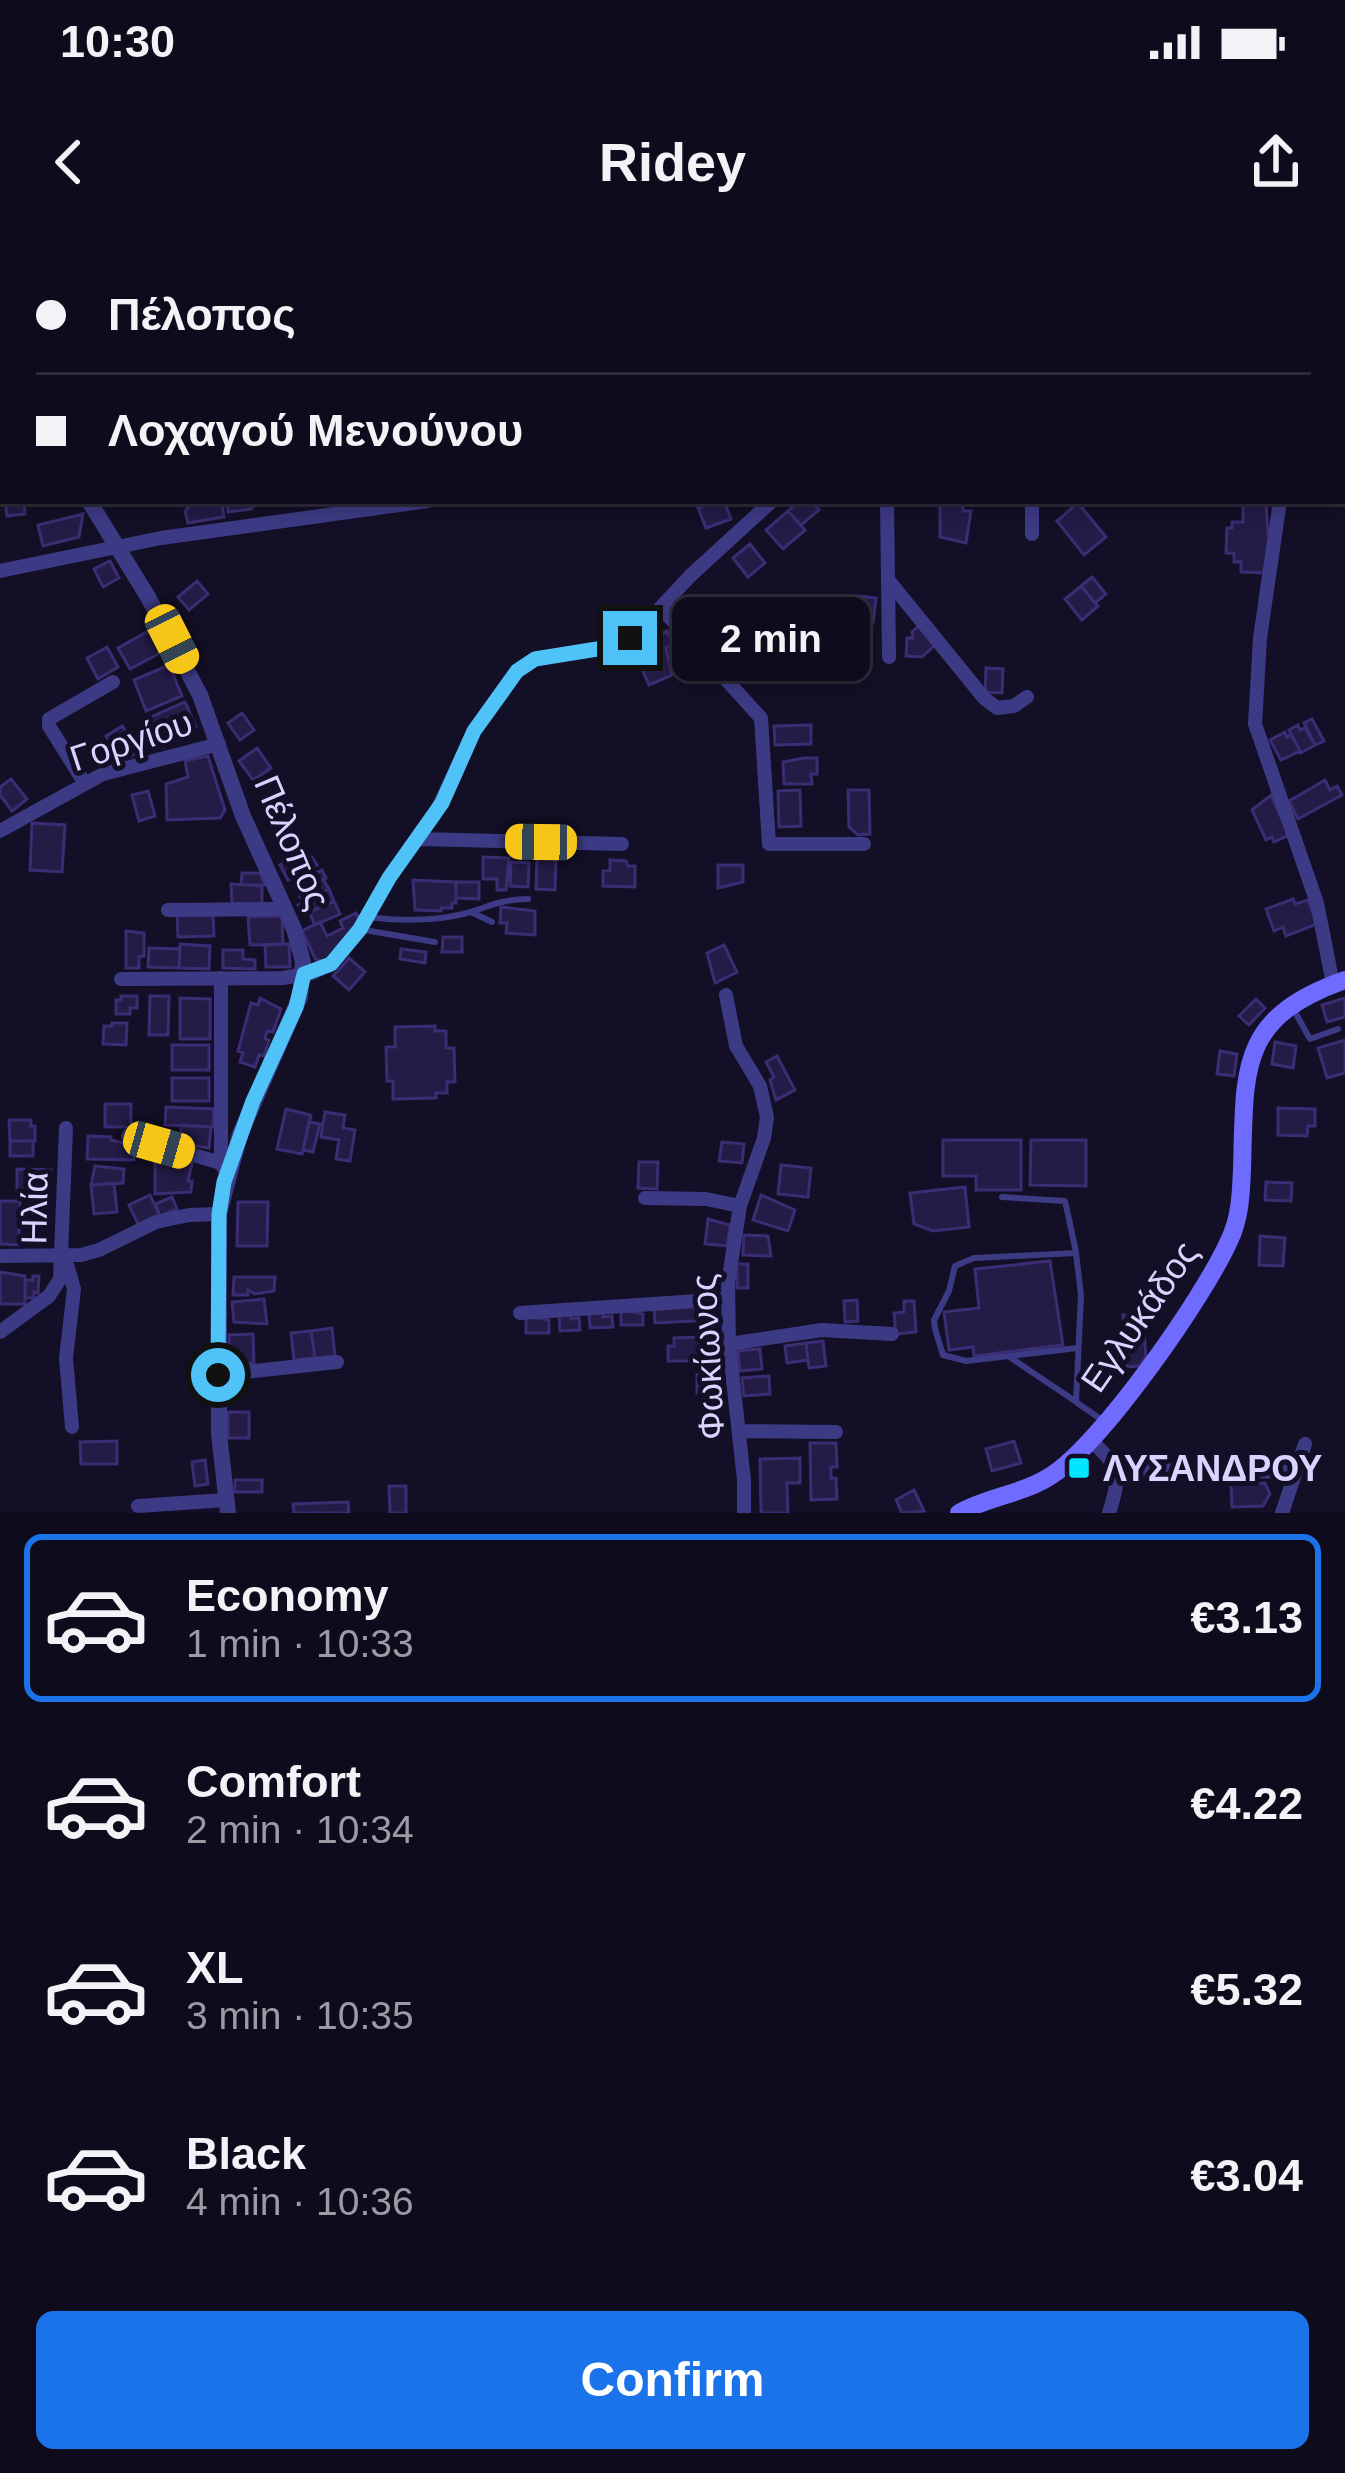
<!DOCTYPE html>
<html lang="en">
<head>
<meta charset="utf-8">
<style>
	body { margin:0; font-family:Arial,sans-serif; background:#1c1929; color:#f1f3f6; height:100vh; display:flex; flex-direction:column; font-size:45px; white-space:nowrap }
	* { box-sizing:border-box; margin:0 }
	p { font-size:39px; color:#9b9ba3 }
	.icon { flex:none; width:66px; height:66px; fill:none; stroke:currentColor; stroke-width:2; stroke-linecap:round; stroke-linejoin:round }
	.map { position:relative; height:1273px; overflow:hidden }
	.drawer { display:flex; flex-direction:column; background:#0e0b1c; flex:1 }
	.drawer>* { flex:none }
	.guide { position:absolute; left:0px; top:0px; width:1347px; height:264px; box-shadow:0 6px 18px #0003,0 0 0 3px #2e2b3b; display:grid; align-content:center; height:264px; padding:0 36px; background:#0e0b1c }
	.end { position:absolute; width:54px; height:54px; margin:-27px; border:15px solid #4fc3f7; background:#111; box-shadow:0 0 0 6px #111 }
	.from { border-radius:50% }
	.bubble { position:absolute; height:84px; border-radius:18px; background:#0e0b1c; box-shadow:0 6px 18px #0003,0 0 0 3px #2e2b3b; font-size:39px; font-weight:700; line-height:84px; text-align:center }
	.car { position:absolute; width:36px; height:72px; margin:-36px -18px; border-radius:15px; box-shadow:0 0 9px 3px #0007; background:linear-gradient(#f5c518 24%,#345 0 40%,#f5c518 0 76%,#345 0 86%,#f5c518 0) }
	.guide b { display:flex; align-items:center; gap:42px; height:114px; font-size:45px }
	.guide b+b { border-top:3px solid #2e2b3b }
	.guide i { width:30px; height:30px; background:#f1f3f6 }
	ul { padding:21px 0 0; list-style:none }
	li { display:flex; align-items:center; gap:36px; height:168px; margin:0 24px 18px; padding:0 12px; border:6px solid transparent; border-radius:18px }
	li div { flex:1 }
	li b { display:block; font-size:45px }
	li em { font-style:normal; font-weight:700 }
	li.selected { border-color:#1a73e8 }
	li>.icon { width:108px; height:108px; stroke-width:1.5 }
	.cta { display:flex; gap:24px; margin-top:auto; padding:24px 36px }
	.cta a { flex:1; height:138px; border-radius:18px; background:#1a73e8; color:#fff; font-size:48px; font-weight:700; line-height:138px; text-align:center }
	.status { display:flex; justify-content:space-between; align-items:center; height:84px; padding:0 60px; background:#0e0b1c; direction:ltr }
	.status svg { height:33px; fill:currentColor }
	header { display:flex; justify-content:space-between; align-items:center; height:156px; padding:0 36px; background:#0e0b1c; font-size:54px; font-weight:700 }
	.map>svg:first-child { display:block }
</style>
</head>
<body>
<div class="status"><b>10:30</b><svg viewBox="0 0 49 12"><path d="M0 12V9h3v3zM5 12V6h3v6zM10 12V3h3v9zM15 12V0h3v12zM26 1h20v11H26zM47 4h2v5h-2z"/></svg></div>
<header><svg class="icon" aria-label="back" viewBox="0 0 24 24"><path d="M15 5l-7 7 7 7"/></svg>Ridey<svg class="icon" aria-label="share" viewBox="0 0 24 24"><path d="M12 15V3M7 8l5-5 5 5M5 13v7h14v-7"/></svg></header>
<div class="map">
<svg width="1345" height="1273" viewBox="0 0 1345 1273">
	<rect width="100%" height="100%" fill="#130f26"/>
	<path fill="#241b47" stroke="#3b2d73" stroke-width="3" d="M5,261H24L25,274L7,276Z
		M194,261H227L222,263L224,277L188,283L185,271Z
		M258,261L251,269L228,272L227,261Z
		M706,261H724L731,279L706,288L698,268L707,265Z
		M799,261H811L819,270L801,285L788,271Z
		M1243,261H1266L1268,294H1273L1266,333L1241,332V322H1234V313H1226L1227,288H1232V282H1243Z
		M1078,263L1106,297L1084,315L1057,281Z
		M940,265H963V271H971L966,303L940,297Z
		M788,271L805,290L783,309L766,290Z
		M83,274L79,297L43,306L38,285Z
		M750,304L765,323L748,337L733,318Z
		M110,321L119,338L103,347L94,329Z
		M1092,337L1106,354L1095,363L1081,346Z
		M197,341L208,354L189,370L178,357Z
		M1081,346L1098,366L1082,380L1065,359Z
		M858,356L876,358L873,383L855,380Z
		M921,384L937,403L922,417L906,416L907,398H913L912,392Z
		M150,390L162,412L130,429L118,408Z
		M667,391L673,405L666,408L672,435L649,445L632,406Z
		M107,407L118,427L98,439L87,418Z
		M169,425L182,456L146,471L134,440Z
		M986,428L1003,429L1002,453L985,452Z
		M185,462L196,487L164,507L151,477Z
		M242,473L254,490L240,500L228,483Z
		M1312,479L1324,501L1315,505L1304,483Z
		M811,485V504L775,505L774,486Z
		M1298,485L1300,490L1305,488L1315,505L1301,513L1289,490Z
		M122,486L138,506L134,508L137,513L121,522L106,496Z
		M1285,492L1287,497L1291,494L1300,511L1281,520L1270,500Z
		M257,508L271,528L253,540L239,521Z
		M208,516L225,570L220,578L167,580L166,544L188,537L185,521Z
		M804,518H817V534H811L812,544H784L783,522Z
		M11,539L27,559L12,571L0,555V547Z
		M1325,540L1330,550L1337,546L1342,555L1298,579L1289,561Z
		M800,550L801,586L779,587L778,551Z
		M848,550H869L870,594L858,595L849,587Z
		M148,551L155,576L139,581L132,555Z
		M1271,555L1289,595L1274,602L1272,597L1266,600L1252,570Z
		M32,583L65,585L62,632L30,630Z
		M312,617L317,625L288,640L280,625L292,618Z
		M483,617L509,618L506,650H497V639H483Z
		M537,617L556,618L555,650L536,649Z
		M610,620L626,621L628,626H635V647L603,646V631H610Z
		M511,622L529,623L528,647L510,646Z
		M718,625H743V642L718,648Z
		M313,627L316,633L322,630L326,638L298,652L292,638Z
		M242,633H260L265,645H241Z
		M323,639L329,649L303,663L298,652Z
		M413,640L456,642V663H452V668H441V671L415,670Z
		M456,642H479V659L456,658Z
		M231,644L262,646V664H232Z
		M329,649L334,661L304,675L298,665Z
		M1293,659L1295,664L1308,660L1317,684L1286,696L1283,687L1274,691L1266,669Z
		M334,661L340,674L315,685L309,672Z
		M501,667L535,671V695L506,693L507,683H500Z
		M356,673L361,683L328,721L316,720L302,691L320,682L327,696L343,688L340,681Z
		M177,674H213L214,696L178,697Z
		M282,676L283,704L250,705L248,677Z
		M126,691L144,693V716L139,717V728H126Z
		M443,697H462V712H442Z
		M180,704L210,706L209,729L179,728Z
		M289,704L290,727H266L265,705Z
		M724,705L737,732L715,743L707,713Z
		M149,708L180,709L179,728L148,727Z
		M401,709L426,712L425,723L400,719Z
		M223,710H243V719L255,720V729L223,728Z
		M349,718L365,732L349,750L333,736Z
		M121,756H137V768H130V774H116V760H121Z
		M150,756H169L168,795H149Z
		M180,758L210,759V799H180Z
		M260,758L281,769L273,792L267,791L265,799L269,800L264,816L259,815L255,827L240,822L243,813L238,811L251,763L258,765Z
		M1345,758V777L1327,782L1322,765Z
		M1256,759L1265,768L1249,785L1239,776Z
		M112,783H127L126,805L103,804L104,786H112Z
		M435,786V791H446V808H454L455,842H447V853H436V858L393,859V841H387L386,807H395V787Z
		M1345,800V833L1327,838L1318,808Z
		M1275,802L1296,806L1293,828L1272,824Z
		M172,805H209V830H172Z
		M1220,811L1237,814L1234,836L1217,834Z
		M777,816L795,850L776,860L770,840L774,837L766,822Z
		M172,838H209V861H172Z
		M105,864H131V887H105Z
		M166,867L214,869L213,887L165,885Z
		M1278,868L1315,869V886H1308L1307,896L1278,895Z
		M286,869L311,875L302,914L277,909Z
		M325,872L345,875L343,888L355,890L350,921L336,919L339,900L321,897Z
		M9,880H31V886H35V901H10Z
		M309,882L320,884L313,912L303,910Z
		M181,885L211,887L209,908L181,904Z
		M88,896L111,897V900L124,903V906H134V920L87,919Z
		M943,900H1021V950H976V936H943Z
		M1031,900H1086V946L1030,945Z
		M10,901H33V916H10Z
		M722,902L744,904L742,923L719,921Z
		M155,919L189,921L192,924L188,941H192L191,952L155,954Z
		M639,922H658L657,949L638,948Z
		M781,925L811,928L808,957L778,954Z
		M95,926L124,929L123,943L91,945Z
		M17,929L51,930L47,955L25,954V949H17Z
		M1266,942L1292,943L1291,961L1265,960Z
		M114,943L117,972L94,974L91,945Z
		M965,947L969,987L933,991L914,984L910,953Z
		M150,955L160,976L139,986L129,965Z
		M761,955L795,970L788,991L753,980Z
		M172,957L177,969L160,976L155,964Z
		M0,961H20L19,1005L0,1004Z
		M238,962H268L267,1006H237Z
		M708,979L730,985L727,1006L705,1004Z
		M744,995L768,996L771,1016L743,1015Z
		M1260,996L1285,998L1283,1026L1259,1025Z
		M1050,1021L1063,1105L974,1116L973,1107L949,1110L944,1072L979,1068L975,1029Z
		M737,1024H748V1048H737Z
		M0,1032L25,1036V1064H0Z
		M33,1036H39L38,1053L34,1052V1058H25V1040H33Z
		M234,1037H275L274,1051L255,1054L248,1050V1055H233Z
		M264,1059L267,1084L234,1082L232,1062Z
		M857,1060L858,1081L845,1082L844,1061Z
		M904,1061H914L916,1092L896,1094L894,1073L904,1072Z
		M715,1063L716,1071H710L716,1080L655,1083L654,1067Z
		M602,1070L603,1077L612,1076L613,1087L590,1088L589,1071Z
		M621,1070L643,1074V1085H621Z
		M571,1074V1079L579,1078L580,1090L560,1091L559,1075Z
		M1123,1075L1137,1078L1144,1093L1146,1116L1140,1126L1127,1127Z
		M526,1076L549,1080V1093H526Z
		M332,1088L335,1116L315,1118L311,1091Z
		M311,1091L315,1118L294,1120L291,1093Z
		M253,1094L254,1123L230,1124L229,1095Z
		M702,1097V1116H696V1121H668V1106H674V1098Z
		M823,1101L826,1126L809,1128L806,1103Z
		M806,1103L808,1120L787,1123L785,1106Z
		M760,1109L762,1129L740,1131L738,1111Z
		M697,1135H715L716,1152L697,1153Z
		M769,1136L770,1154L744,1156L742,1138Z
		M228,1172H249V1198H228Z
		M117,1201V1224H81L80,1202Z
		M1014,1201L1021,1223L992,1231L986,1209Z
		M810,1203H836L837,1227H831V1238H836L837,1259L811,1260Z
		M800,1218V1243H787L788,1273H761L760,1219Z
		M205,1220L208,1244L195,1246L192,1222Z
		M235,1240H262V1252H235Z
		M1265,1243L1270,1254L1263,1266L1232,1267L1231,1244Z
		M389,1246H406V1273H390Z
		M914,1250L924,1271L902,1273L896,1260Z
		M348,1262L349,1273H294L293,1264Z"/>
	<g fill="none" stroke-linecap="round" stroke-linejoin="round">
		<path stroke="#3d3a85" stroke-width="6" d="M471,672L492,682
			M368,677C398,681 434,681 463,674C491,667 495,660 528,659
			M364,690L435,702
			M1295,772L1310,799L1338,789
			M1002,957L1065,961L1076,1012
			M1077,1108L966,1121L943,1115L935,1089L934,1080L949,1051L955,1026L974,1018L1076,1013L1081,1055L1076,1162L1102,1180
			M1011,1118L1075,1161"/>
		<path stroke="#3d3a85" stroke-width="14" d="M429,0V3
			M693,0L694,3
			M916,0L918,3
			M1274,0L1276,3
			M208,3V0
			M332,3V0
			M731,3L745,0
			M1168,3L1174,0
			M0,198L3,193
			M1344,232H1345
			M887,261L889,417
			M1032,261V294
			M1280,261L1260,398L1255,484L1317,663L1333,744
			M0,331L161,298L428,261
			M889,341L984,458L997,468L1014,466L1027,457
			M661,368L761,478L769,604H864
			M84,542L49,486V479L113,442
			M0,591L103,534L219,504
			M418,599L622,604
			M168,670L285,669
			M221,738V923L227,934
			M121,739L283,738L312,733L331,724L360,690L389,637L435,574L474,491L517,431L535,419L597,409L635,395L690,336L772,261
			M726,755L736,806L760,846L767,877L764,898L740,966L728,1043L729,1104L744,1240V1273
			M128,896L221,923
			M645,958L706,959L740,966
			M0,1016L81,1015L99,1010L156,982L189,975L219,974
			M66,1021L74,1049L66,1118L72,1187
			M520,1073L727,1059
			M0,1092L49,1056L60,1039L66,888
			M729,1104L822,1090L892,1094
			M218,1135L337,1122
			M739,1191L836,1192
			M1090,1200C1120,1226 1121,1235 1109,1273
			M1116,1229L1295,1232
			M138,1266L225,1260
			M1282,1273L1305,1204"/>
		<path stroke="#3d3a85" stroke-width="16" d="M0,67L3,89
			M89,261L148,357L200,455L243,576L294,689L303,722L300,757L240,894L219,974V1194L228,1273"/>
		<path stroke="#6f6bff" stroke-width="18" d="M959,1273C989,1256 1024,1254 1052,1235C1102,1203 1204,1057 1229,1001C1240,979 1241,954 1242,929C1245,828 1238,778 1345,740"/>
	</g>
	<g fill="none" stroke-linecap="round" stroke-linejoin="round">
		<path stroke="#4fc3f7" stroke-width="15" d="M218,1135L219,974L224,942L253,861L296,767L304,734L331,724L360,689L389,638L442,563L474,491L517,431L535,419L597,409L630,398"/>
	</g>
	<rect fill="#00e5ff" stroke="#130f26" stroke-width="4.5" x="1067" y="1216" width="24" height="24" rx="6"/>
	<g text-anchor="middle" stroke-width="10" stroke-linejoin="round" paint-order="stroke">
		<g font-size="36" fill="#d9d4ff" stroke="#130f26">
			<text transform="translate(131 500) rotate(-18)" y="13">Γοργίου</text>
			<text transform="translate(293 602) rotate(67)" y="13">Πέλοπος</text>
			<text transform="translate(34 968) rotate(-89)" y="13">Ηλία</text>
			<text transform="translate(1139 1076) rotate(-55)" y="13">Εγλυκάδος</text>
			<text transform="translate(707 1117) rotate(-93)" y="13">Φωκίωνος</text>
		</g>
		<g font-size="36" font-weight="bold" fill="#d9d4ff" stroke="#130f26" text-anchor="start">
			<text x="1103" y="1241">ΛΥΣΑΝΔΡΟΥ</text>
		</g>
	</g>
</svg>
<i class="end from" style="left:218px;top:1135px"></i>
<i class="end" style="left:630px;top:398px"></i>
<div class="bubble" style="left:672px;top:357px;width:198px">2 min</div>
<i class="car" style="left:172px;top:399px;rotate:153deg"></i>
<i class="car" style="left:541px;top:602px;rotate:271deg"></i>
<i class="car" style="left:159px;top:905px;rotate:106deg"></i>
<div class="guide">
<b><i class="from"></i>Πέλοπος</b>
<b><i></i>Λοχαγού Μενούνου</b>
</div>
</div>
<section class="drawer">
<ul>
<li class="selected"><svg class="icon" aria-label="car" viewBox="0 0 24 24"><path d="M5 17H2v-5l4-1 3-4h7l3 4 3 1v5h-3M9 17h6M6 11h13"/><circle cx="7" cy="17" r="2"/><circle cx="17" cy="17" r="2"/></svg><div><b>Economy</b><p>1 min · 10:33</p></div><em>€3.13</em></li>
<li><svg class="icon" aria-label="car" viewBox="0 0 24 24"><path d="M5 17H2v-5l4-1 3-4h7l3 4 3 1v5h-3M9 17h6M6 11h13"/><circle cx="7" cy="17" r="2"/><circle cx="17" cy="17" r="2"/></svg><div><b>Comfort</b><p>2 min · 10:34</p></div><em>€4.22</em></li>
<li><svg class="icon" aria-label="car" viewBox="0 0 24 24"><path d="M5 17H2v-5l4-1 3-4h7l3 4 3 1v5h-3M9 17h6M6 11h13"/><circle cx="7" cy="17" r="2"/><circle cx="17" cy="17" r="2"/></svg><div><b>XL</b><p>3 min · 10:35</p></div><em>€5.32</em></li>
<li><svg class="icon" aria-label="car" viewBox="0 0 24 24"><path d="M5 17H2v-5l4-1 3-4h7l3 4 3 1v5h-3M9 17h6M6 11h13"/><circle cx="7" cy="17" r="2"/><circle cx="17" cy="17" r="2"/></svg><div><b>Black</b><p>4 min · 10:36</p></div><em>€3.04</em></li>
</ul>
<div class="cta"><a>Confirm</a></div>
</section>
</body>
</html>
